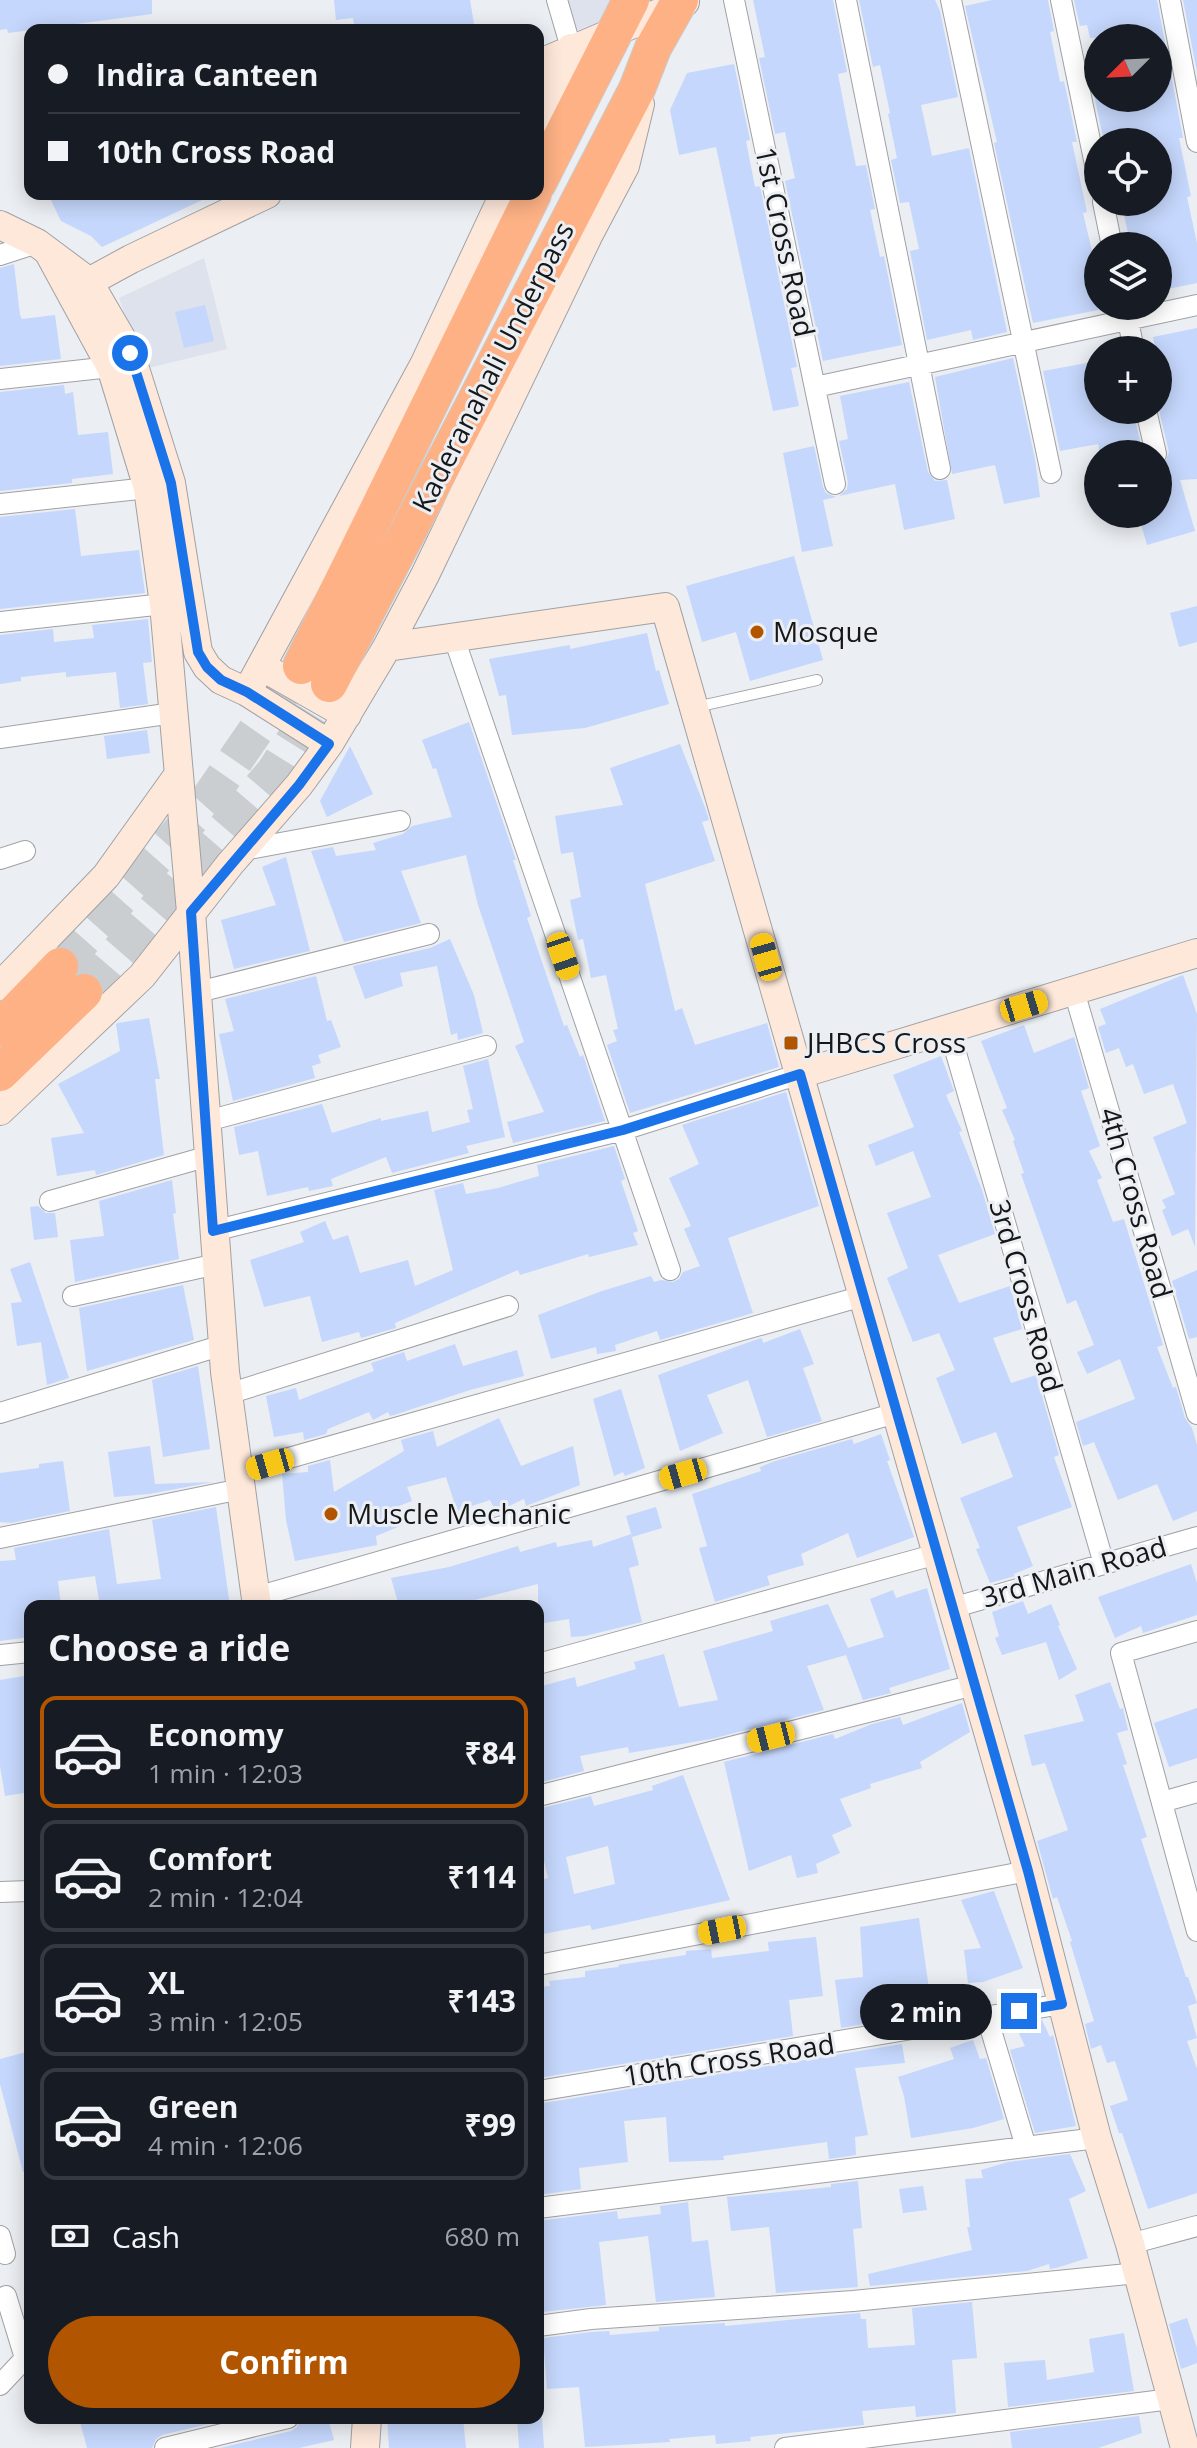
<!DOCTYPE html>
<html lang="en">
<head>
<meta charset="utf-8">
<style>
	body { margin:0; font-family:"Open Sans",sans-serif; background:#242831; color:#f1f3f6; height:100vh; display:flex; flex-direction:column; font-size:30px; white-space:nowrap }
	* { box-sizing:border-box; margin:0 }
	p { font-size:26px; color:#9ea1a6 }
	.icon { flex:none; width:44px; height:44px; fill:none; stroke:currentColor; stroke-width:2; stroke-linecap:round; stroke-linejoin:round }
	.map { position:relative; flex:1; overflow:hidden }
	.sheet { position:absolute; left:24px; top:1600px; width:520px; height:824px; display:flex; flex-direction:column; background:#171b24; border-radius:16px; box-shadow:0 4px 20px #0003 }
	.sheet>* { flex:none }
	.guide { position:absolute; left:24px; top:24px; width:520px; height:176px; border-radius:16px; box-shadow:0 4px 20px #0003; display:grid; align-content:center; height:176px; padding:0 24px; background:#171b24 }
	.needle { width:52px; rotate:246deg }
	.fabs { position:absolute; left:1084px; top:24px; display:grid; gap:16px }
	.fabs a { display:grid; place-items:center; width:88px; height:88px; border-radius:50%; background:#171b24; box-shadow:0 4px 20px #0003; font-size:40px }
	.end { position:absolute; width:36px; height:36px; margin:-18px; border:10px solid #1a73e8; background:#fff; box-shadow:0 0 0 4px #fff }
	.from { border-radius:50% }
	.bubble { position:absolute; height:56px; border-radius:28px; background:#171b24; box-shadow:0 4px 20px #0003; font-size:26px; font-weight:700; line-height:56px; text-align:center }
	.car { position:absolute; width:24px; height:48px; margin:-24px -12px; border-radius:10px; box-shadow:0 0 6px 2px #0007; background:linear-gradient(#f5c518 24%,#345 0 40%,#f5c518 0 76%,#345 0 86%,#f5c518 0) }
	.guide b { display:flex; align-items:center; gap:28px; height:76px; font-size:30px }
	.guide b+b { border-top:2px solid #363941 }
	.guide i { width:20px; height:20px; background:#f1f3f6 }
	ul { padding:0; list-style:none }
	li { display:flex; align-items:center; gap:24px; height:112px; margin:0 16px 12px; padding:0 8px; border:4px solid #363941; border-radius:16px }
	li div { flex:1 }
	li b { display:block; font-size:30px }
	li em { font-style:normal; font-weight:700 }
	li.selected { border-color:#b25500 }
	li>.icon { width:72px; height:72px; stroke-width:1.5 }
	h2 { padding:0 24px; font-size:36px; line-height:96px }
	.pay { display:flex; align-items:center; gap:20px; height:88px; padding:0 24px; font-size:30px }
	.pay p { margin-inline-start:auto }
	.cta { display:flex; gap:16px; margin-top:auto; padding:16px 24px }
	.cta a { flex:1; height:92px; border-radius:48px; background:#b25500; color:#fff; font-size:32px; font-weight:700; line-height:92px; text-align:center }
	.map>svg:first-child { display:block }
</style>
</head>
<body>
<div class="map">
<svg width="1197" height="2448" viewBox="0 0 1197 2448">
	<rect width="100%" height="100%" fill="#ebeef2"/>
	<path fill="#dde2ed" d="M554,0H614L604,20L559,37Z
		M204,258L227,349L144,369L119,298Z"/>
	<path fill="#c5d7fc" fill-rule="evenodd" d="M0,0H152V14L8,33L7,29L0,30Z
		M334,0H470L475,30H355L353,18L336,20Z
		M753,0H833L847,72L838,74L846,116L856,166L866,165L875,209L870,210L880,257L884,256L902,345L823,361L785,181L795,178L785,132L775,134L759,58L765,57Z
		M859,0H935L940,11L958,97L921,105L932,156L969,148L1007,332L973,340L971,330L927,340L910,251L919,249L909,202L900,203L891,160L897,158L888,114L890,113L880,65L873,67Z
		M992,0H1048L1054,31L1050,32L1060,82L1064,81L1077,142H1072L1087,212L1083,213L1098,276V310L1033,323L994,143L997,142L965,6Z
		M1074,0H1157L1183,138H1179L1191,196L1187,197L1197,243V283L1158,291V246H1131L1121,202H1158V142H1104L1090,76L1098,74V98H1158V38H1090L1087,25L1080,26Z
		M1183,0H1197V72Z
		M734,64L750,140L746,141L755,187L760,186L797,367L791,368L799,406L773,411L716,147L679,155L670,110L687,73Z
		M48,194H215L102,247L91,236L61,221Z
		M14,264L20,315L22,319L55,315L61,359L0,366V268Z
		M205,305L214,341L184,348L175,312Z
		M1197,328V479L1180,480L1195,531L1147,545L1138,514H1158V467L1165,463L1169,452L1158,406V350H1155L1153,337Z
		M1013,358L1035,459L1040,497L1004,504L995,465L952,474L935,377Z
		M1098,361V410H1133L1143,454H1100L1098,444L1060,451L1043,371Z
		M909,382L928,472L935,481L947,480L955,519L904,530L895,484L839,496L847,489L848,482L839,441L848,439L840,396Z
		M64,385L65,394L73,392L78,435L108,432L113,474L72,479V483L0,491V392Z
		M814,446L823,487L826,493L836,497L823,500L833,546L802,552L783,453Z
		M75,509L81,556L139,550L145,593L0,609V517Z
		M794,556L823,660L750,681L736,632L702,642L686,586Z
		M1197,606V642L1179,647L1170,613Z
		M148,619L152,662L143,663L148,704L120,708L116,672L66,677V672L21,677V681L0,684V635L53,629L54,642L94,638L92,625Z
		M647,633L656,671L659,670L669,704L585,728L512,735L506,695L499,696L489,659L570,645V649Z
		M469,722L516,860H513L531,916L527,918L564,1026L567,1025L580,1057L583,1055L605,1121L513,1143L507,1122L544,1112L515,1046L524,1042L478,905L466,855L401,871L421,923L344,942L311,851L333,847L336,856L376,850L373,843L403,834L412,826L452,817L436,768L433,769L422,740Z
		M147,730L150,753L107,759L104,736Z
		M680,744L706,810L709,820L702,822L715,861L645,884L675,1011L682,1008L695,1045L767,1023L779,1067L630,1113L607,1045L617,1041L613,1030L618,1029L606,975L591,978L583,939L578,940L570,900L581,897L573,852L561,854L555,816L623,805L610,768Z
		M350,746L373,794L327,817L320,801Z
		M286,857L310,951L234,969L221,920L276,905L262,867Z
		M450,939L474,995L483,1033L458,1040L457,1033L451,1035L437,966L400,973L403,986L365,999L353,966L430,948Z
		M1183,975L1197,1014L1195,1247L1188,1229L1172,1236L1162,1210L1166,1208L1162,1200L1175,1194L1153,1137L1187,1123L1173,1084L1144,1094L1133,1064L1126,1067L1119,1048L1106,1053L1098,1027L1106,1024L1100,1009Z
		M316,976L327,1021L331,1020L341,1047L318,1055L321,1063L312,1066L315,1078L233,1101L219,1034L234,1031L225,999Z
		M149,1018L160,1079H155L164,1155L96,1175L95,1170L57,1176L51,1138L84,1133L58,1084L120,1051L116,1024L118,1023Z
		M1024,1025L1034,1053L1074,1037L1089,1088L1081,1091L1100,1146L1089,1151L1102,1178L1097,1180L1113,1222L1124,1219L1163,1345L1157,1347L1173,1388L1176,1387L1185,1418L1192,1428L1197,1445V1511L1173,1521L1157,1484L1118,1500L1094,1442L1083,1446L1076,1422L1135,1399L1120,1359L1087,1374L1077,1352L1094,1345L1076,1300L1067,1304L1021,1174L1024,1173L1013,1141L1015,1140L1002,1110L1007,1108L981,1041Z
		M941,1056L954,1091L946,1095L962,1131L959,1132L982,1190L995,1234L938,1255L959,1303L1010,1286L1022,1329L993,1338L1011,1383L1036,1375L1059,1455L1054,1457L1072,1507L1017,1527L1033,1566L1014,1574L1015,1576L990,1583L976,1549L980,1548L960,1498L1013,1477L996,1432L962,1444L936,1378L955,1370L939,1333L913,1342L887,1278L908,1268L887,1213L931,1197L913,1151L876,1166L868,1145L914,1127L893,1075Z
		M488,1059L505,1137L466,1146L469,1153L392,1173L386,1157L331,1179L333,1186L309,1191L308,1187L267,1196L258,1151L239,1155L234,1127L322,1104L332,1133L381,1118V1121L428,1111L432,1132L470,1122L467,1110L473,1109L463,1066Z
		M786,1092L819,1206L728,1238L753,1313L660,1340L657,1331L615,1345L616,1351L597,1354L596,1347L551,1359L538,1315L602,1291L651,1276L654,1282L661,1280L673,1282L679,1279L683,1272L700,1266L684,1229L691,1226L669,1178L699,1164L682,1125Z
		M614,1146L625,1179L621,1181L638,1231L633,1233L638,1245L589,1257L588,1254L520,1275L518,1270L395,1323L396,1328L361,1338L359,1332L322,1342L310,1296L264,1307L250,1260L304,1242L300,1232L325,1221L333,1240L348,1235L360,1273L408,1260L415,1286L453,1270L434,1190L463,1183L466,1194L498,1188L539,1176L537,1165Z
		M172,1180L176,1213L173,1214L179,1259L75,1282L70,1240L104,1236L99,1201Z
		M38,1206L46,1213H55L58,1237L34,1240L30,1207Z
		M30,1262L69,1378L47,1385L41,1342L17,1346L11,1303L22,1302L10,1269Z
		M1197,1270V1337L1189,1339L1172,1281Z
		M183,1285L194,1340L87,1371L79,1308Z
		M800,1329L814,1364L803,1368L822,1421L767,1437L748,1380L707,1395L723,1433L680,1451L658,1375L755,1340L762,1338L763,1343Z
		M455,1344L463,1366L517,1350L524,1376L470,1390L394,1415L390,1416L388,1412L373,1420L369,1412L328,1429L326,1434L304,1440L303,1432L274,1437L266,1396L296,1388L299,1400L374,1371L371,1363L404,1352L407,1361Z
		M198,1366L210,1449L163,1457L152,1380Z
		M621,1389L645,1468L625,1476L623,1472L614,1476L593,1399Z
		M499,1418L521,1466L573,1446L580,1485L526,1506L524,1499L496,1512L490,1500L457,1511L446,1477L407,1487L412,1501L396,1507L403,1525L376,1536L377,1545L295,1561L286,1520L282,1474L308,1472V1466L330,1460L334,1492L404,1451L401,1440L433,1431L437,1447Z
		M881,1434L890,1460L887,1461L914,1537L857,1558L848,1533L801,1554L804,1565L767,1576L770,1585L715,1602L699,1548L707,1546L692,1494L761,1471L760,1467L775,1461L852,1439L854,1444Z
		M150,1446L155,1484L213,1482L149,1494L114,1497L108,1452Z
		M63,1461L70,1511L11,1523L0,1522V1473L39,1468V1464Z
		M216,1507L230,1606H100L95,1576L58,1581L61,1606H30V1637L0,1641V1561L16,1560L14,1548L109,1529L117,1584L161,1579L152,1520Z
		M656,1507L662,1528L632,1537L626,1516Z
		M631,1534L639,1565L629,1568L642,1622L585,1636L571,1637L569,1619L538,1624V1584L451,1606H399L391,1578L449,1567L518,1546L520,1552L556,1542L557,1547L592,1540L593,1547Z
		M1191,1564L1197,1583V1615L1143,1633L1141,1626L1115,1638L1098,1597Z
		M927,1588L950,1669L889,1688L891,1693L863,1700L846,1655L807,1666L824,1710L711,1739L629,1753L628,1747L580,1756L584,1771L538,1783V1687L575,1677L577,1687L636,1669L634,1662L664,1654L679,1707L718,1700L703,1651L773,1631L770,1621L828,1604L848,1648L884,1637L870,1599L893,1590L896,1598Z
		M1023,1601L1028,1614L1051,1604L1060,1625L1058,1626L1077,1669L1059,1680L1046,1642L1002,1655L995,1638L999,1636L992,1612Z
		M30,1675V1792L5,1796L0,1766V1680Z
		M1110,1682L1120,1709L1123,1708L1128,1730L1117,1733L1127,1764L1123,1765L1147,1837L1141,1839L1186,1977H1188L1197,2003L1188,2006L1197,2038L1187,2041L1197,2069V2193L1148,2209L1122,2133H1119L1110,2106L1128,2100L1115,2061L1107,2063L1101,2045L1091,2049L1085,2024L1094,2021L1070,1942L1072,1941L1057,1897L1053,1899L1037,1841L1068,1830L1045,1763L1032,1766L1024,1735L1084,1721L1075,1695Z
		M962,1703L970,1732L920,1762L922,1768L870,1784L871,1788L840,1799L852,1826L832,1835L840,1853L816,1864L818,1873L797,1878L791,1855L749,1871L724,1762L833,1734L835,1739L872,1724L900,1717L903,1725Z
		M1197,1708V1758L1169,1767L1154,1723Z
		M683,1775L730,1900L592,1930L590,1925L538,1935V1890L544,1889L542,1880L548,1878L538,1836V1809L591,1796L594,1806L653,1790L652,1786ZM608,1846L615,1884L574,1894L566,1857Z
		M994,1891L1023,1968L983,1982L968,1983L964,1950L981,1948L961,1900Z
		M919,1918L930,1996L897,2000L899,2018L841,2028L835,1980L863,1977L860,1927Z
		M816,1937L823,1996L789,2000L793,2036L538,2078V1987L550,1986L549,1981L585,1977V1971L619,1967L618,1965L686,1955V1951L711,1949L712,1958L769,1951L768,1942Z
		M1042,2020L1050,2037L1053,2035L1076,2126L1035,2133L1010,2050L1025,2046L1015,2025Z
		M973,2040L980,2059L986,2058L1004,2119L973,2128L911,2138L904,2096L898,2077L954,2059L950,2048Z
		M902,2044L905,2063L855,2068L868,2135L855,2137L856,2155L829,2159L827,2142L723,2156L724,2160L669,2162L666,2117L624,2121L628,2162L579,2168L581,2189L538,2195V2104Z
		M30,2051V2171L23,2172L0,2084V2059Z
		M1070,2154L1086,2191L1069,2199L1088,2258L1056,2268L1050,2269L1049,2264L1027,2271L870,2286L868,2274L972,2250L967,2227H970L965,2179L983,2178L981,2170L1008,2162Z
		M858,2181L862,2228L853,2229L858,2287L776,2293L769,2227L731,2231L727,2197L831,2187V2184Z
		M923,2186L927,2210L903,2213L899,2189Z
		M688,2202L692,2242L708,2240L715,2297L656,2302L648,2236L599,2242L606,2305L542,2312L538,2311V2221L617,2211L618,2219L661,2214L660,2206Z
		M972,2302L977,2358L952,2360L956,2413L916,2417L915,2406L862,2411L864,2425L750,2437L751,2441L716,2444L715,2435L669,2439L670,2442L585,2447L579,2387L547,2389L543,2338L592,2332L609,2331L610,2335L659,2331V2327L725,2323V2326L860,2313L861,2319H866L868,2348L915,2345L912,2308Z
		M1187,2318L1197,2348V2363L1181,2369L1169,2324Z
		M1124,2333L1134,2391L1008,2407L1004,2363L1045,2360L1047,2380L1094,2372L1089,2339Z
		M1139,2416L1142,2433L1098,2448H1012L1010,2432Z
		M79,2418H233L162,2435L156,2439L152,2448H87Z
		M301,2418H328L334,2440L299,2448H220L291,2431L297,2427Z
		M387,2418H463L466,2448H389Z
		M517,2418H542L544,2448H519Z"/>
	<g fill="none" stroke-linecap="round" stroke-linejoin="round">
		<path stroke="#cbced1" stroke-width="36" stroke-dasharray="36 18" stroke-linecap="butt" d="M60,966L207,801L292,678
			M84,992L274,772L329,684"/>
		<g stroke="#a0a1a5" stroke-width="12">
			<path id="lane" d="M696,707L817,680"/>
		</g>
		<g stroke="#a0a1a5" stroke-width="22">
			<path id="street" d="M557,0L571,48
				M734,0L835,484
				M846,0L940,469
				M951,0L1051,473
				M1061,0L1098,179
				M1170,0L1197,142
				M1103,202L1112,246
				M0,255L37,243
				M1125,306L1134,350
				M0,379L111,367
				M815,387L1197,305
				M1146,410L1156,454
				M0,504L148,488
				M0,622L164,604
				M454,638L670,1270
				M0,738L173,713
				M243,850L400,821
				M0,859L25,851
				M1074,991L1197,1414
				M198,992L429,934
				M949,1029L1104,1564
				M207,1121L486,1046
				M50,1201L209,1156
				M213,1231L623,1130L800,1074
				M73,1296L217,1264
				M228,1394L508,1306
				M0,1413L223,1345
				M239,1472L863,1296
				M0,1538L241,1489
				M256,1597L896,1413
				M952,1608L1197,1537
				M1197,1631L1121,1653L1197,1931
				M0,1655L30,1652
				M538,1664L937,1554
				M538,1796L974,1685
				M1162,1802L1197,1792
				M0,1892L30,1891
				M538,1965L1028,1871
				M987,2017L1026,2147
				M538,2091L1062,2004
				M538,2208L1097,2138
				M0,2236L5,2254
				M1130,2244L1197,2226
				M6,2296L25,2358
				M538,2326L591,2319L853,2301L1138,2273
				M0,2385L30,2353
				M165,2448L288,2418
				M785,2448L1171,2399"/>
		</g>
		<g stroke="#a0a1a5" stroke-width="30">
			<path id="secondary" d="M538,64L685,2
				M538,127L571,48
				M0,225L37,243L88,281L130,353L171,483L198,652L207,667L221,680L247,692L329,744
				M49,253L111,367L148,488L164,604L191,912L225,1372L257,1606
				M74,290L131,259L267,194
				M387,647L665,607L1028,1871L1097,2138L1130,2244L1185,2448
				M261,666L347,715
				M247,692L424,365L504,194
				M0,986L106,876L179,774
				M800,1074L1197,953
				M0,1111L142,976L230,864L299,785L329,744L387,647L425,575L589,234L625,166L640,104
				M365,2448L367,2418"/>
		</g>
		<g stroke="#ccc" stroke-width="38">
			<path id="highway" d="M538,183L631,0
				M301,666L533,194
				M329,684L637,89L653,48L680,0
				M0,1028L60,966
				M0,1073L84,992"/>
		</g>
		<use href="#lane" stroke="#fff" stroke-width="10"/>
		<use href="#street" stroke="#fff" stroke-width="20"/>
		<use href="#secondary" stroke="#fee8da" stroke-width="28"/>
		<use href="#highway" stroke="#fdb185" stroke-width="36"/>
	</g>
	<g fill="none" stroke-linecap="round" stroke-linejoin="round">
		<path stroke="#1a73e8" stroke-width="10" d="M130,353L171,483L198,652L207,667L221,680L247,692L329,744L299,785L191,912L213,1231L623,1130L800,1074L1028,1871L1062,2004L1019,2011"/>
	</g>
	<g fill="#b25500" stroke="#ebeef2" stroke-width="3">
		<circle cx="757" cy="632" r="8"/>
		<rect x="783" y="1035" width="16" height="16" rx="4"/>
		<circle cx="331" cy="1514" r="8"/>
	</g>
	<g text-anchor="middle" stroke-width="6" stroke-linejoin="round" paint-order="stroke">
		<g font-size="28" fill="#161718" stroke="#ebeef2">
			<text transform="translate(785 242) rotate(78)" y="10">1st Cross Road</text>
			<text transform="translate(493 367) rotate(-63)" y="10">Kaderanahali Underpass</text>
			<text transform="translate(1136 1203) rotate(74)" y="10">4th Cross Road</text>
			<text transform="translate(1026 1296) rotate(74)" y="10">3rd Cross Road</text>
			<text transform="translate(1074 1572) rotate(-16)" y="10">3rd Main Road</text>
			<text transform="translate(729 2060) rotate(-9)" y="10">10th Cross Road</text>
		</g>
		<g font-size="28" fill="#161718" stroke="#ebeef2" text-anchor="start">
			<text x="773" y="642">Mosque</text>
			<text x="807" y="1053">JHBCS Cross</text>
			<text x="347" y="1524">Muscle Mechanic</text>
		</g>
	</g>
</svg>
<div class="fabs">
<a><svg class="needle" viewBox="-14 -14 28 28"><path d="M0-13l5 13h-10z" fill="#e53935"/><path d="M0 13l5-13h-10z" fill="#9ea1a6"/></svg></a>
<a><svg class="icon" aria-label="locate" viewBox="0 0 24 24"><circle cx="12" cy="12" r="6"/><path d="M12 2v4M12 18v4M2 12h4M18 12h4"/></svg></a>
<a><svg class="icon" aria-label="layers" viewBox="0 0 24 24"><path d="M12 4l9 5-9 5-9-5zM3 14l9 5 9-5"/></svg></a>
<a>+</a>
<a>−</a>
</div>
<i class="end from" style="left:130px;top:353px"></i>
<i class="end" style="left:1019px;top:2011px"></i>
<div class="bubble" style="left:860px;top:1984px;width:132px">2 min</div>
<i class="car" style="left:563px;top:956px;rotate:161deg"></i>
<i class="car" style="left:766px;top:957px;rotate:344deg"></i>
<i class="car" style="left:1024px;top:1006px;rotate:73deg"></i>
<i class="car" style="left:270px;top:1464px;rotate:254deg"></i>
<i class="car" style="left:683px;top:1474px;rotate:254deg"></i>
<i class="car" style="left:771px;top:1737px;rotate:256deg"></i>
<i class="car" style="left:722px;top:1930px;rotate:259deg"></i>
<div class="guide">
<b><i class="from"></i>Indira Canteen</b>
<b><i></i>10th Cross Road</b>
</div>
<section class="sheet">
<h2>Choose a ride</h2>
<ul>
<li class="selected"><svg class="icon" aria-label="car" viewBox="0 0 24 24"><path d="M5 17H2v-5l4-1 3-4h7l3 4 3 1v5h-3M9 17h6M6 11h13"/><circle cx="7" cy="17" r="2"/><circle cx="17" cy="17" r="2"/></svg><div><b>Economy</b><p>1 min · 12:03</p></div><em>₹84</em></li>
<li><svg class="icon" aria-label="car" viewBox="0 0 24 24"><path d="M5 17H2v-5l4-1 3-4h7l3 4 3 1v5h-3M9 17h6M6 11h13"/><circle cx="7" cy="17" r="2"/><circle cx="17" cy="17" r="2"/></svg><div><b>Comfort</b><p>2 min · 12:04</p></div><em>₹114</em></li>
<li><svg class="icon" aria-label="car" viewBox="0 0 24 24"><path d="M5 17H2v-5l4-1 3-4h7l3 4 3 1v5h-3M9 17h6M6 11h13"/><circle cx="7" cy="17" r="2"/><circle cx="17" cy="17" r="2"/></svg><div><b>XL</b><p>3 min · 12:05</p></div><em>₹143</em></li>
<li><svg class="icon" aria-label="car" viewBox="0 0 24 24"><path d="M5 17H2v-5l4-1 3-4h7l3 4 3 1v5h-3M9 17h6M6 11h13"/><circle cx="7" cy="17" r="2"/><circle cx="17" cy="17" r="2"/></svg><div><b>Green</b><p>4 min · 12:06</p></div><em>₹99</em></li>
</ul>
<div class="pay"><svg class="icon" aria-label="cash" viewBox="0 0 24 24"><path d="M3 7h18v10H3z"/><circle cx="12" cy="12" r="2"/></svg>Cash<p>680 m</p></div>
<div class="cta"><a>Confirm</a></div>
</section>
</div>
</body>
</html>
